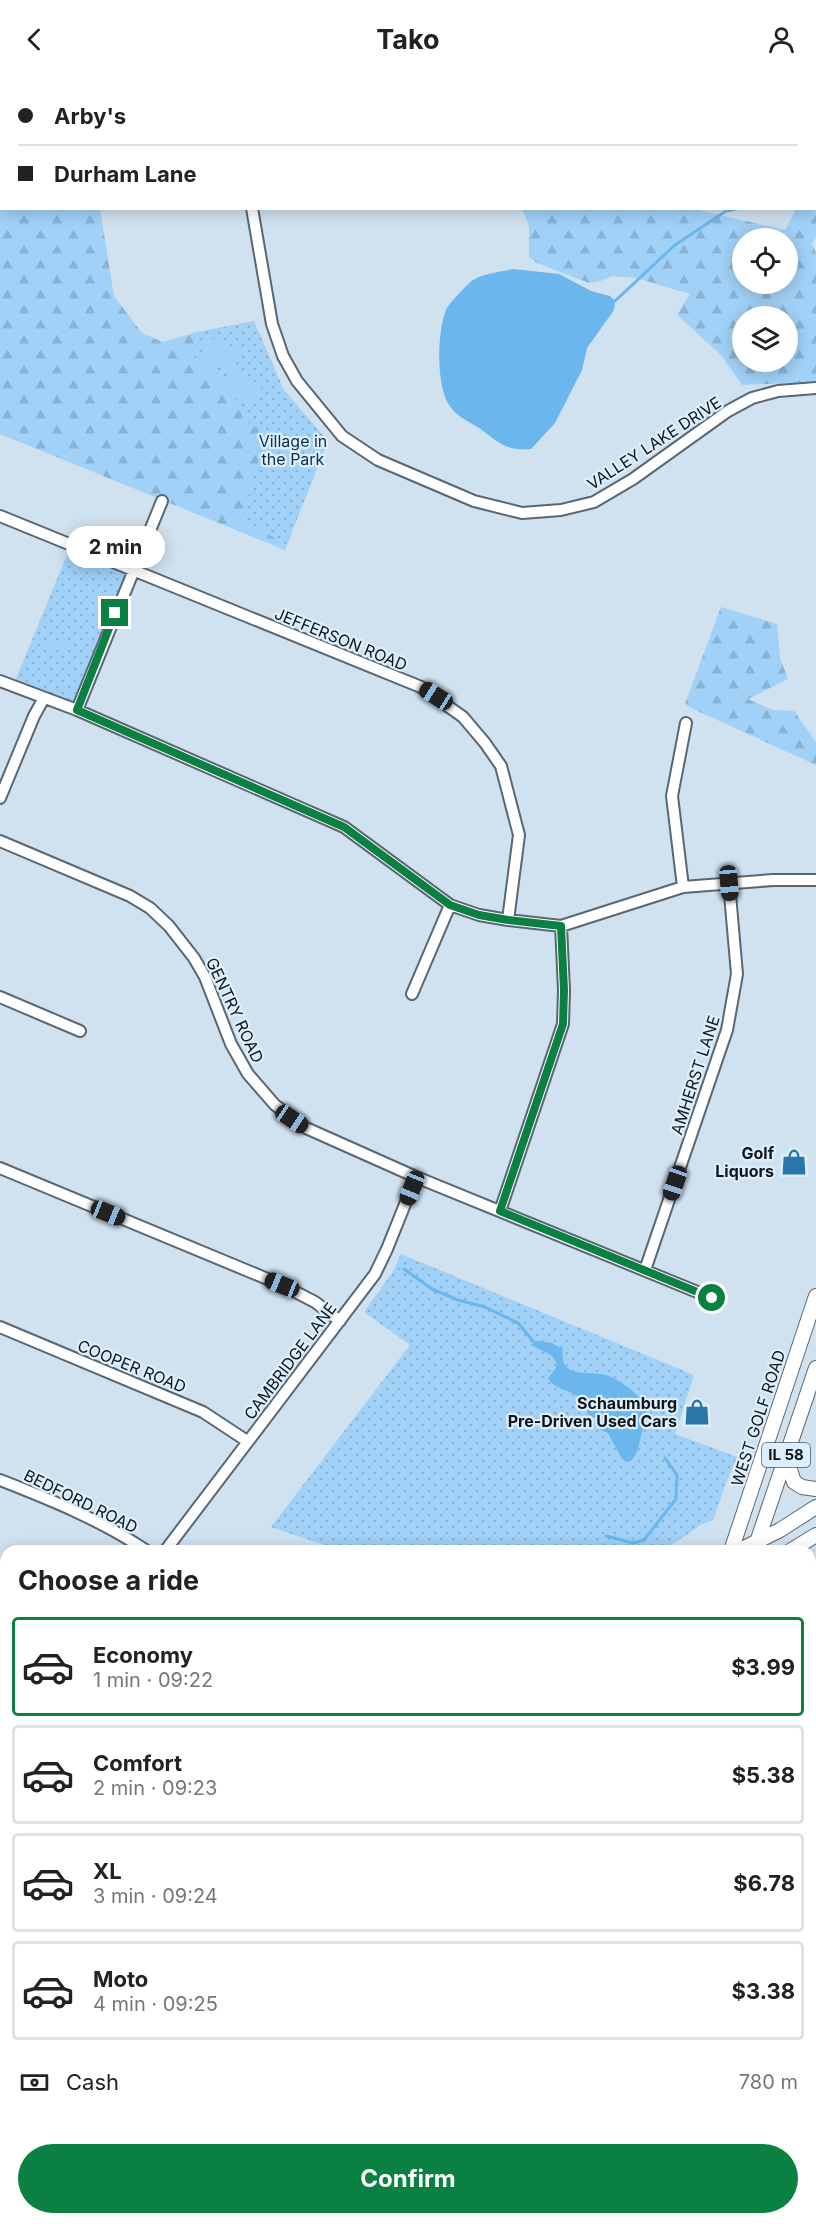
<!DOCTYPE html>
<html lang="en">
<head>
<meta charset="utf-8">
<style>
	body { margin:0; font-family:Inter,sans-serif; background:#f2f2f2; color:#222; height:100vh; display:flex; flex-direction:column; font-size:22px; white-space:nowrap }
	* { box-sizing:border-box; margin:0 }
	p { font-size:20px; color:#767676 }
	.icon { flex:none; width:33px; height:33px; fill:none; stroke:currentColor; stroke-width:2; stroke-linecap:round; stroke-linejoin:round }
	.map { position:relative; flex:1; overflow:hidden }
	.panel { position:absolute; left:0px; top:1467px; width:816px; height:680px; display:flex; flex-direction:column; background:#fff; border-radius:18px 18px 0 0; box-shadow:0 3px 15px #0003 }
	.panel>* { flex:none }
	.hud { position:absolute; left:0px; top:0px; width:816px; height:132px; box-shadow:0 3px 15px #0003; display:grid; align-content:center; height:132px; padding:0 18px; background:#fff }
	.fabs { position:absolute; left:732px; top:150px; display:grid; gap:12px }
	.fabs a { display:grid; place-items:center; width:66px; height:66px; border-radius:50%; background:#fff; box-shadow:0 3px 15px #0003; font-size:30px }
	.end { position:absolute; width:27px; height:27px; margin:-14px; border:8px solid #0b8043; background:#fff; box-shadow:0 0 0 3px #fff }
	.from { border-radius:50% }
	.bubble { position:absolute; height:42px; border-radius:21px; background:#fff; box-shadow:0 3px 15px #0003; font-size:20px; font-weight:700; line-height:42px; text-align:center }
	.car { position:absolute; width:18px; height:36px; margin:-18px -9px; border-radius:8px; box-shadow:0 0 4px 2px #0007; background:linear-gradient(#222 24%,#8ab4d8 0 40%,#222 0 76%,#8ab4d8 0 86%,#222 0) }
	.hud b { display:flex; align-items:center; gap:21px; height:57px; font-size:22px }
	.hud b+b { border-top:2px solid #e0e0e0 }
	.hud i { width:15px; height:15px; background:#222 }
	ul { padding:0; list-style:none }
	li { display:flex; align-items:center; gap:18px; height:99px; margin:0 12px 9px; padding:0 6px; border:3px solid #e0e0e0; border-radius:6px }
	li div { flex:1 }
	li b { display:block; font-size:22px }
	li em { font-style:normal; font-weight:700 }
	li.on { border-color:#0b8043 }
	li>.icon { width:54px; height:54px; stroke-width:1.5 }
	h2 { padding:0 18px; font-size:27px; line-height:72px }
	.pay { display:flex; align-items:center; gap:15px; height:66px; padding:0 18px; font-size:22px }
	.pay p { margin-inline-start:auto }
	.button { display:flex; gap:12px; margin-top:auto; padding:12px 18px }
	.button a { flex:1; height:69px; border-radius:36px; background:#0b8043; color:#fff; font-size:24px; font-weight:700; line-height:69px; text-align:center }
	header { display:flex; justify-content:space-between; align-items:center; height:78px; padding:0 18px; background:#fff; font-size:27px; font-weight:700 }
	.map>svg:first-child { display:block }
</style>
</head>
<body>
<header><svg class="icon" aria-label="back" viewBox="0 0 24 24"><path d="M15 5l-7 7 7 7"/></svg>Tako<svg class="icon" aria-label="person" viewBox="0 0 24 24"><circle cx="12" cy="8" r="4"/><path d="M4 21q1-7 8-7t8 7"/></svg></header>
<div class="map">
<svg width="816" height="2146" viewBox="0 0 816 2146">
	<defs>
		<pattern id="forest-firs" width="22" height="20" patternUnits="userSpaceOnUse" patternTransform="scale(1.5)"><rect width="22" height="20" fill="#a1d1f7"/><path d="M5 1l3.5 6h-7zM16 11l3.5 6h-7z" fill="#89b3d3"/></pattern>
		<pattern id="park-dots" width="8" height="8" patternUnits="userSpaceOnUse" patternTransform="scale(1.5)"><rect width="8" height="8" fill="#a1d1f7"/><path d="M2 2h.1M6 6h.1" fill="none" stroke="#89b3d3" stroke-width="1.8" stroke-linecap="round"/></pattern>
	</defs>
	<rect width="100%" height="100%" fill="#d0e1ef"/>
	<path fill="url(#forest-firs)" fill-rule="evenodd" d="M0,0H92L2,2V130L100,131L114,218L142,255L163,264L197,254L194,280L222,297L220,314L248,334L267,352L243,441L287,467L285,472L0,356Z
		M430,0H645L430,2Z
		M816,106V158L812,166L816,175V304L742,307L721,277L677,237L690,216L636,200L612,198L601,203L589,205L537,185L529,179V148L522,131H694L785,152L796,131L814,130ZM788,160V206H742V160ZM742,238H788V284H742Z
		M721,529L777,546L780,580L788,601L748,621L772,632L794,633L816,664V687L693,631L685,626Z"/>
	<path fill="url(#park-dots)" d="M254,243L284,312L328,363L287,467L242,441L267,352L262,347L253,349L247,343L248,334L220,314L222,297L194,280L197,254Z
		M71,467L132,492L77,632L13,608Z
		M401,1176L694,1297L675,1356L737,1379L724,1410L714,1441L701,1447L663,1473H342L271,1449L410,1267L364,1234L392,1195Z"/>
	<path fill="#a1d1f7" d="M208,259L241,272L232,294L262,307L253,328L220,314L229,293L199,281Z
		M50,560L69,569L66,576L46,568Z"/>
	<path fill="#6bb6ed" d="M816,0V91L815,93L814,2Z
		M513,191L559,196L591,213L610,218L615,223L614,232L587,270L582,292L555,345L531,371C510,373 501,367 486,355C474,345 458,341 449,327C436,306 437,256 446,232C447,228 468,205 473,202C484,195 500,194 513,191Z
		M539,1263L551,1265L563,1271C558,1303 590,1291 609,1298C619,1302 628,1309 636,1316C642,1321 647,1328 647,1336C647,1342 643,1348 642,1354C639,1364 639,1375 631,1383L626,1384L622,1381L608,1355L599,1351L597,1341L587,1336C590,1312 556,1316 548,1300L556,1290L557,1285L551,1277L531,1267L534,1264Z"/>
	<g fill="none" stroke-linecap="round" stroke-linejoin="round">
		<path stroke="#6bb6ed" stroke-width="3" d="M615,223L675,167L726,133L741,130
			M404,1191L432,1211L458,1222L485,1229L518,1245L534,1264
			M606,1458L633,1465L644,1462L676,1421L677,1397L665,1380"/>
		<g stroke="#586773" stroke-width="14">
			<path id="minor" d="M234,0V2
				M252,130L272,246L283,278L297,303L342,358L378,382L474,423L522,435L561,432L594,424L633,401L728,333L752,320L778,313L816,310
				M0,438L421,609L463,639L485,665L501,688L519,757L508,842
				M0,603L77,632L344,749L450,827L479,837L508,842L561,848L683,809L773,802H816
				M77,632L162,423
				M0,720L34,638L44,620
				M0,763L130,818L150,830L169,848L194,880L205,899L231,966L248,996L275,1027L306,1050L416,1099L712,1220
				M683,809L672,718L686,645
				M412,916L450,827
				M0,919L80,953
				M0,1090L282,1207L315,1224L340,1243
				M500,1133L563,946L564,912L561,848
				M645,1192L727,952L737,896L729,805
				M0,1249L203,1334L247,1363
				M0,1402C51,1422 101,1442 147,1473
				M165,1473L375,1196L387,1171L416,1099
				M0,1563L6,1565
				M0,1667L6,1670
				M0,1765L6,1767
				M810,1826L816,1828
				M0,1926L6,1928
				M810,1998L816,2000
				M810,2046L816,2033
				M0,2077L6,2078
				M810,2118L816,2123"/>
		</g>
		<g stroke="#586773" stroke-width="16">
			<path id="major" d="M786,1379L794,1404L802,1409L816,1411
				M731,1473L816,1218
				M738,1473L780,1452L816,1429
				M754,1473L816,1290
				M790,1473L816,1457
				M141,2146L146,2140
				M176,2146L181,2140
				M498,2146L500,2140
				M526,2146L528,2140"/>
		</g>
		<use href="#minor" stroke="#fff" stroke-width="10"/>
		<use href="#major" stroke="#fff" stroke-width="14"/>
	</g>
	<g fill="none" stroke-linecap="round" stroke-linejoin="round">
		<path stroke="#0b8043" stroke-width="8" d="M115,535L77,632L344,749L450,827L479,837L508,842L561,848L564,912L563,946L500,1133L712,1220"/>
	</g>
	<defs>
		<g id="shop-bare" transform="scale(2.07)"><path d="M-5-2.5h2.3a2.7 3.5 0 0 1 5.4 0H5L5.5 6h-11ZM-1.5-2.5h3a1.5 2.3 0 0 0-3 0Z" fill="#2976a9" stroke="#ddeffd" stroke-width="2.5" paint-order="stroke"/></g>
	</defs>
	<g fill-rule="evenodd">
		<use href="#shop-bare" x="794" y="1084"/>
		<use href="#shop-bare" x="697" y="1334"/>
	</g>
	<g text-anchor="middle" stroke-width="4.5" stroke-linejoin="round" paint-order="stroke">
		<rect fill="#ddeffd" stroke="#4d565e" stroke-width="1.5" x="762" y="1365" width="48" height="24" rx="4.5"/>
		<g font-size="15" font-weight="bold" fill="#0f151a">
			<text x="786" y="1382">IL 58</text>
		</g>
		<g font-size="16" fill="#0d2e44" stroke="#ddeffd">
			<text x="293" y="369">Village in<tspan x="293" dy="18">the Park</tspan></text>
		</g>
		<g font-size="16" fill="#0f151a" stroke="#ddeffd">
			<text transform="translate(654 365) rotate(-33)" y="6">VALLEY LAKE DRIVE</text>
			<text transform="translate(341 561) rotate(22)" y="6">JEFFERSON ROAD</text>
			<text transform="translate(235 932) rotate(65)" y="6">GENTRY ROAD</text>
			<text transform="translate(695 997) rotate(-72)" y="6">AMHERST LANE</text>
			<text transform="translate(290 1283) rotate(-53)" y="6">CAMBRIDGE LANE</text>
			<text transform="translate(132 1288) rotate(22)" y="6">COOPER ROAD</text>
			<text transform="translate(758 1340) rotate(-72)" y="6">WEST GOLF ROAD</text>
			<text transform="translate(81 1423) rotate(26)" y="6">BEDFORD ROAD</text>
		</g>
		<g font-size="16" font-weight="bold" fill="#0f151a" stroke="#ddeffd" text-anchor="end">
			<text x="774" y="1081">Golf<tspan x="774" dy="18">Liquors</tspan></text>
			<text x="677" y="1331">Schaumburg<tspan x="677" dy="18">Pre-Driven Used Cars</tspan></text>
		</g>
	</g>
</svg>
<div class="fabs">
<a><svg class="icon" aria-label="locate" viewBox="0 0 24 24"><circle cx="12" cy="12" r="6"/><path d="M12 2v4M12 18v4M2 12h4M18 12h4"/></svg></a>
<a><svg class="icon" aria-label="layers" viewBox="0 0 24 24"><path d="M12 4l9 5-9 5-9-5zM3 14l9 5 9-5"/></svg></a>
</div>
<i class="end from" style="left:712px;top:1220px"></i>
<i class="end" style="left:115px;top:535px"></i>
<div class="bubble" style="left:66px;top:448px;width:99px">2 min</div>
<i class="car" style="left:436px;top:618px;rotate:302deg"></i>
<i class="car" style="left:729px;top:805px;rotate:175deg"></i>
<i class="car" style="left:292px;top:1041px;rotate:124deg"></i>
<i class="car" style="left:675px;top:1105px;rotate:199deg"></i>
<i class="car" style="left:412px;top:1110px;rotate:202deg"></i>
<i class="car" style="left:108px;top:1135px;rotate:112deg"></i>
<i class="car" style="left:282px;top:1207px;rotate:292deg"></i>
<div class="hud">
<b><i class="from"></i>Arby's</b>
<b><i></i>Durham Lane</b>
</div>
<section class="panel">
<h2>Choose a ride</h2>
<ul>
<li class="on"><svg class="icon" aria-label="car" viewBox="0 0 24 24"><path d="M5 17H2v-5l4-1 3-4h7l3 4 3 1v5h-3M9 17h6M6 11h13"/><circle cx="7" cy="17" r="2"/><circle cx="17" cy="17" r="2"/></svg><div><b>Economy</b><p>1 min · 09:22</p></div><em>$3.99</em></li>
<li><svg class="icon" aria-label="car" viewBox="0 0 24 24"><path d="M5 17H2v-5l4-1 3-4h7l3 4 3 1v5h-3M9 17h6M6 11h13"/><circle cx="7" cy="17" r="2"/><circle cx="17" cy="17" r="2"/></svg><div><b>Comfort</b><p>2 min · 09:23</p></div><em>$5.38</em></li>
<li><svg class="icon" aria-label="car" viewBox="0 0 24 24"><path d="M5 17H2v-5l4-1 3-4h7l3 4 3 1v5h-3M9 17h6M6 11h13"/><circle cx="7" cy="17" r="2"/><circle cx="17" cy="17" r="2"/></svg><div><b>XL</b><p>3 min · 09:24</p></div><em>$6.78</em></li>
<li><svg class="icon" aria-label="car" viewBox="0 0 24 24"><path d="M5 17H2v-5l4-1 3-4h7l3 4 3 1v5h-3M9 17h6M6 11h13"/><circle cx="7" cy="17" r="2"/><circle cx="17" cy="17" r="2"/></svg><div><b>Moto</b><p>4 min · 09:25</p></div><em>$3.38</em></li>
</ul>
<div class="pay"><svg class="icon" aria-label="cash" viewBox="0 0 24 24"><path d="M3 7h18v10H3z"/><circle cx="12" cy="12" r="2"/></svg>Cash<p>780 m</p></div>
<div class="button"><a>Confirm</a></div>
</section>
</div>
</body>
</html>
